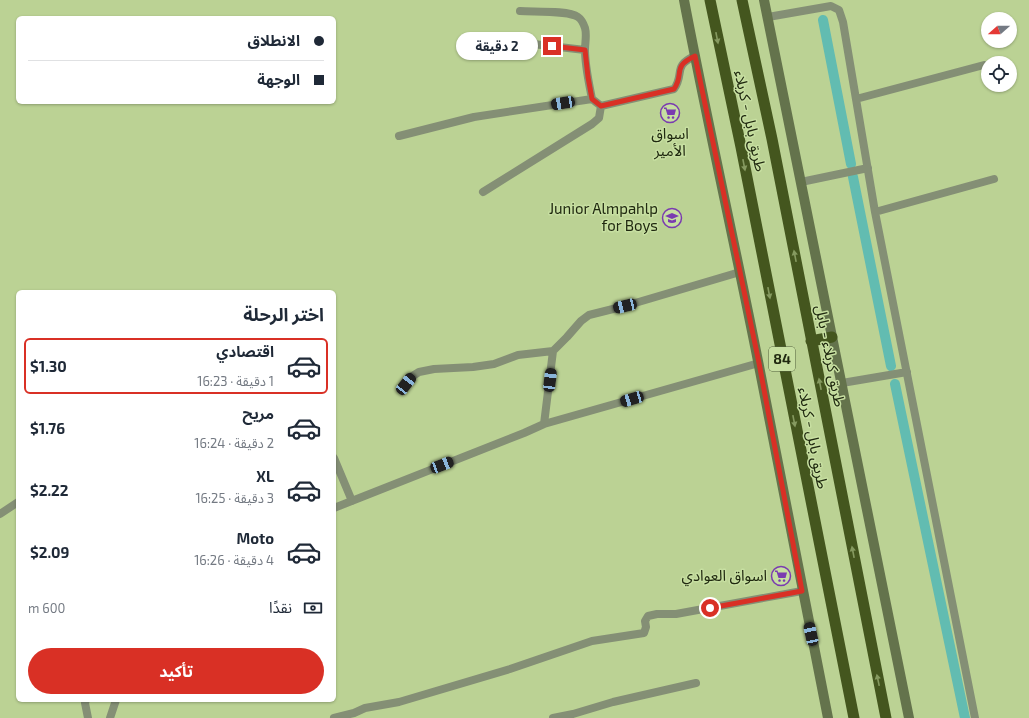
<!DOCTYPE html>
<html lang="ar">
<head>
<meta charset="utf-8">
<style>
	body { margin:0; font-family:"Exo 2","Noto Sans Arabic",sans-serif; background:#f6f6f7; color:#1f2937; direction:rtl; height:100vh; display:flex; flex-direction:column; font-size:15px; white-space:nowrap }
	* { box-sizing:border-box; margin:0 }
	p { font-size:13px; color:#747a83 }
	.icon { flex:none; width:22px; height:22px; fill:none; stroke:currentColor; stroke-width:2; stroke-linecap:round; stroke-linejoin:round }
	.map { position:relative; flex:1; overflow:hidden; direction:ltr }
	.side { position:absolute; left:16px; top:290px; width:320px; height:412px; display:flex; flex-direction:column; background:#fff; border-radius:6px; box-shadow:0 1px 3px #0004; direction:rtl }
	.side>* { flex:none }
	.banner { position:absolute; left:16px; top:16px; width:320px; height:88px; border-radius:6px; box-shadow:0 1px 3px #0004; direction:rtl; display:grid; align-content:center; height:88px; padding:0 12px; background:#fff }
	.needle { width:26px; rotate:249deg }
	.fabs { position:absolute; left:981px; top:12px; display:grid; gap:8px }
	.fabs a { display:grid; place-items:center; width:36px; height:36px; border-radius:50%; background:#fff; box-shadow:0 1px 3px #0004; font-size:20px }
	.end { position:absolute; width:18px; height:18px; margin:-9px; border:5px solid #d93025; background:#fff; box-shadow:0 0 0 2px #fff }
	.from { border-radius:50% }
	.bubble { position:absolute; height:28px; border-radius:14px; background:#fff; box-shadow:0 1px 3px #0004; font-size:13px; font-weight:700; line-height:28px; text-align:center; direction:rtl }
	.car { position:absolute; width:12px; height:24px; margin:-12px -6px; border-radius:5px; box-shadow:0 0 3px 1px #0007; background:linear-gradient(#222 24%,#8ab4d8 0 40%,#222 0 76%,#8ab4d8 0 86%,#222 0) }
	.banner b { display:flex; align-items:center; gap:14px; height:38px; font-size:15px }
	.banner b+b { border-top:1px solid #e0e1e3 }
	.banner i { width:10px; height:10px; background:#1f2937 }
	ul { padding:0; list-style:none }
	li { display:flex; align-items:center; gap:12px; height:56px; margin:0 8px 6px; padding:0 4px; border:2px solid transparent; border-radius:6px }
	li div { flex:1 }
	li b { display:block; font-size:15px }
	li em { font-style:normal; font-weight:700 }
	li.active { border-color:#d93025 }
	li>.icon { width:36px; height:36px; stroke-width:1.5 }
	h2 { padding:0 12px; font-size:18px; line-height:48px }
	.pay { display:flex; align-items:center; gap:10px; height:44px; padding:0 12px; font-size:15px }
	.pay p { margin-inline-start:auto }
	.action { display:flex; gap:8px; margin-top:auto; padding:8px 12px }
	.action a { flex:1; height:46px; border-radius:24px; background:#d93025; color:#fff; font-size:16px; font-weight:700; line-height:46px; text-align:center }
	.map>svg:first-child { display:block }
</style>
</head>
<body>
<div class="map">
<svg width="1029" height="718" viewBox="0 0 1029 718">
	<rect width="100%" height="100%" fill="#bbd294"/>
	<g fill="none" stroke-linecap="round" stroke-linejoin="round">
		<path stroke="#62bcb1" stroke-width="10" d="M823,20L851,164
			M853,177L891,366
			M895,384L965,718"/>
		<path stroke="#848f75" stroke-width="8" d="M520,11C534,12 568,10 578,17C581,19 584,25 585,28C587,35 585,42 585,50C585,66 589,83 592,99
			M768,17L831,6L839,10L843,22L875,212L975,718
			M507,41L585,50
			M856,99L984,65
			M601,106L674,89C685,74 672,66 695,56
			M399,136L474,117L592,99L601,106
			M801,182L868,168
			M483,192L592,124L599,118L601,106
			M875,212L994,179
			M842,383L907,372
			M406,384L411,377L419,372L434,369L473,367L494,364L518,355L553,351
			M544,424L553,351L567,337L581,321L589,315L625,306L740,272
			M334,458L352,501
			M334,508L524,433L544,424L759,363
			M0,514L18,502
			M86,700L85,703L88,718
			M110,718L116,700
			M334,718L354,713L365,708L399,702L510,669L592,641L644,633L646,627L645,621L648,616L657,614H676L802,591
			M553,718L573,714L613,702L696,683"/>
		<path stroke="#64734c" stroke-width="10" d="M684,0C707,121 734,240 758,361C782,480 804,599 828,718
			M764,0L909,718"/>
		<path stroke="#44561e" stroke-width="11" d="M710,0L741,147L854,718
			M742,0L772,139L886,718
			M811,341L832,337"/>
	</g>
	<defs><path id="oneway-solid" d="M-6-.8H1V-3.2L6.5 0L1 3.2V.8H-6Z"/></defs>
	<g fill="#869a60">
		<use href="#oneway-solid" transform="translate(717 38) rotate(79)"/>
		<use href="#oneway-solid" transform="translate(744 165) rotate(79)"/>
		<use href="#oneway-solid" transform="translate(795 256) rotate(-101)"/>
		<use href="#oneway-solid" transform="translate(769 293) rotate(79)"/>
		<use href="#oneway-solid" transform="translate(820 384) rotate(-101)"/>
		<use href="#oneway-solid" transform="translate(794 421) rotate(79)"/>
		<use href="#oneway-solid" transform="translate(853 552) rotate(-101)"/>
		<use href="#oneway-solid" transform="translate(878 680) rotate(-102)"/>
	</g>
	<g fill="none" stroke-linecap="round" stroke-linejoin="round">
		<path stroke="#d93025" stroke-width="5" d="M552,46L585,50L588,77L592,99L601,106L674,89C685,74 671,67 695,56L759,363L802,591L710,608"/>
	</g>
	<defs>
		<g id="supermarket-ring" transform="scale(1)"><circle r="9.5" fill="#c7dfa1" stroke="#7a3bb0" stroke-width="1.5"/><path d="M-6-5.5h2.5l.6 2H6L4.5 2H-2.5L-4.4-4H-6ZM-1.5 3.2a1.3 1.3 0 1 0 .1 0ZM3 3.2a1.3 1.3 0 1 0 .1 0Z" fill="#7a3bb0"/></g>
		<g id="school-ring" transform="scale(1)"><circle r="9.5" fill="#c7dfa1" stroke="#7a3bb0" stroke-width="1.5"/><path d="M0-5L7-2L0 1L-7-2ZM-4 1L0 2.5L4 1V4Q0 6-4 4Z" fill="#7a3bb0"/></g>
	</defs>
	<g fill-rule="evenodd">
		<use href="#supermarket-ring" x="670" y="113"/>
		<use href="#school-ring" x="672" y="218"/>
		<use href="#supermarket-ring" x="781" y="576"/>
	</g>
	<g text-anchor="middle" stroke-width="3" stroke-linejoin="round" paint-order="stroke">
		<rect fill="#c7dfa1" stroke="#52603c" stroke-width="1" x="769" y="347" width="26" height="24" rx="3"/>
		<g font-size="14" font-weight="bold" fill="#202910">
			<text x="782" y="364">84</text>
		</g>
		<g font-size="15" fill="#202910" stroke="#c7dfa1">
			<text transform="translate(750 121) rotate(78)" y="5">طريق بابل - كربلاء</text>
			<text transform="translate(830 356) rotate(79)" y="5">طريق كربلاء - بابل</text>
			<text transform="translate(813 438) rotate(79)" y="5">طريق بابل - كربلاء</text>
		</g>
		<g font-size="15" fill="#202910" stroke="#c7dfa1" text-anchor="end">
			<text x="670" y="139" text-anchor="middle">اسواق<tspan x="670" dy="17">الأمير</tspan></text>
			<text x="658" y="214">Junior Almpahlp<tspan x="658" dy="17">for Boys</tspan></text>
			<text x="767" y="581">اسواق العوادي</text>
		</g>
	</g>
</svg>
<div class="fabs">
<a><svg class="needle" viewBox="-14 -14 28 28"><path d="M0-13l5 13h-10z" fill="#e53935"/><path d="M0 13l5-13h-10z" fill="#747a83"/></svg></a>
<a><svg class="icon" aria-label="locate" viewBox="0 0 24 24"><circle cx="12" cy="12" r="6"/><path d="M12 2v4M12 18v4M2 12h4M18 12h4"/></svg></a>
</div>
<i class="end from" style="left:710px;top:608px"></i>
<i class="end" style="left:552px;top:46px"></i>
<div class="bubble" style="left:456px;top:32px;width:82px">2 دقيقة</div>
<i class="car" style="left:563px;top:103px;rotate:261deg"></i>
<i class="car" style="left:625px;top:306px;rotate:257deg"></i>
<i class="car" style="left:550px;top:380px;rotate:7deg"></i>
<i class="car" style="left:406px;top:384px;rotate:38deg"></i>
<i class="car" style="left:632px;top:399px;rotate:254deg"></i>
<i class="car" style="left:442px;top:465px;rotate:69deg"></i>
<i class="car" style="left:811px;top:634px;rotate:348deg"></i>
<div class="banner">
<b><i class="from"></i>الانطلاق</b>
<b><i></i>الوجهة</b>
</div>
<section class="side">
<h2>اختر الرحلة</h2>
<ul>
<li class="active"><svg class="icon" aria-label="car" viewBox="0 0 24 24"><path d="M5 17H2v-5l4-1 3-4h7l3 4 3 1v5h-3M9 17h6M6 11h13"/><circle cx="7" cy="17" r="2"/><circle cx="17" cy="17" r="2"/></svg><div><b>اقتصادي</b><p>1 دقيقة · 16:23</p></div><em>$1.30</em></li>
<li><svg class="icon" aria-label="car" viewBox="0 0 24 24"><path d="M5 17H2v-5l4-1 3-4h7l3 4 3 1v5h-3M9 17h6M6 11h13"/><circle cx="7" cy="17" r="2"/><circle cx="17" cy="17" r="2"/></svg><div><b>مريح</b><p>2 دقيقة · 16:24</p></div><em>$1.76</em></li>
<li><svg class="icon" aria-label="car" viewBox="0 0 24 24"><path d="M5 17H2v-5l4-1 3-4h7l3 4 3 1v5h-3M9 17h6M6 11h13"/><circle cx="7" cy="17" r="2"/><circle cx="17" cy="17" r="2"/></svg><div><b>XL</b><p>3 دقيقة · 16:25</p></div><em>$2.22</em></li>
<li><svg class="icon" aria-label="car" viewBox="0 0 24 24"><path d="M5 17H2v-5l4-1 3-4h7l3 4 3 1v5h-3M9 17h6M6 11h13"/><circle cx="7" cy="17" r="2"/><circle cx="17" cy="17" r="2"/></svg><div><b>Moto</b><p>4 دقيقة · 16:26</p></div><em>$2.09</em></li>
</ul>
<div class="pay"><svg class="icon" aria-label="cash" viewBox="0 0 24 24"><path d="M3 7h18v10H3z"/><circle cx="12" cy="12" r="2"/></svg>نقدًا<p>600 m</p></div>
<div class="action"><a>تأكيد</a></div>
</section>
</div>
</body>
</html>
